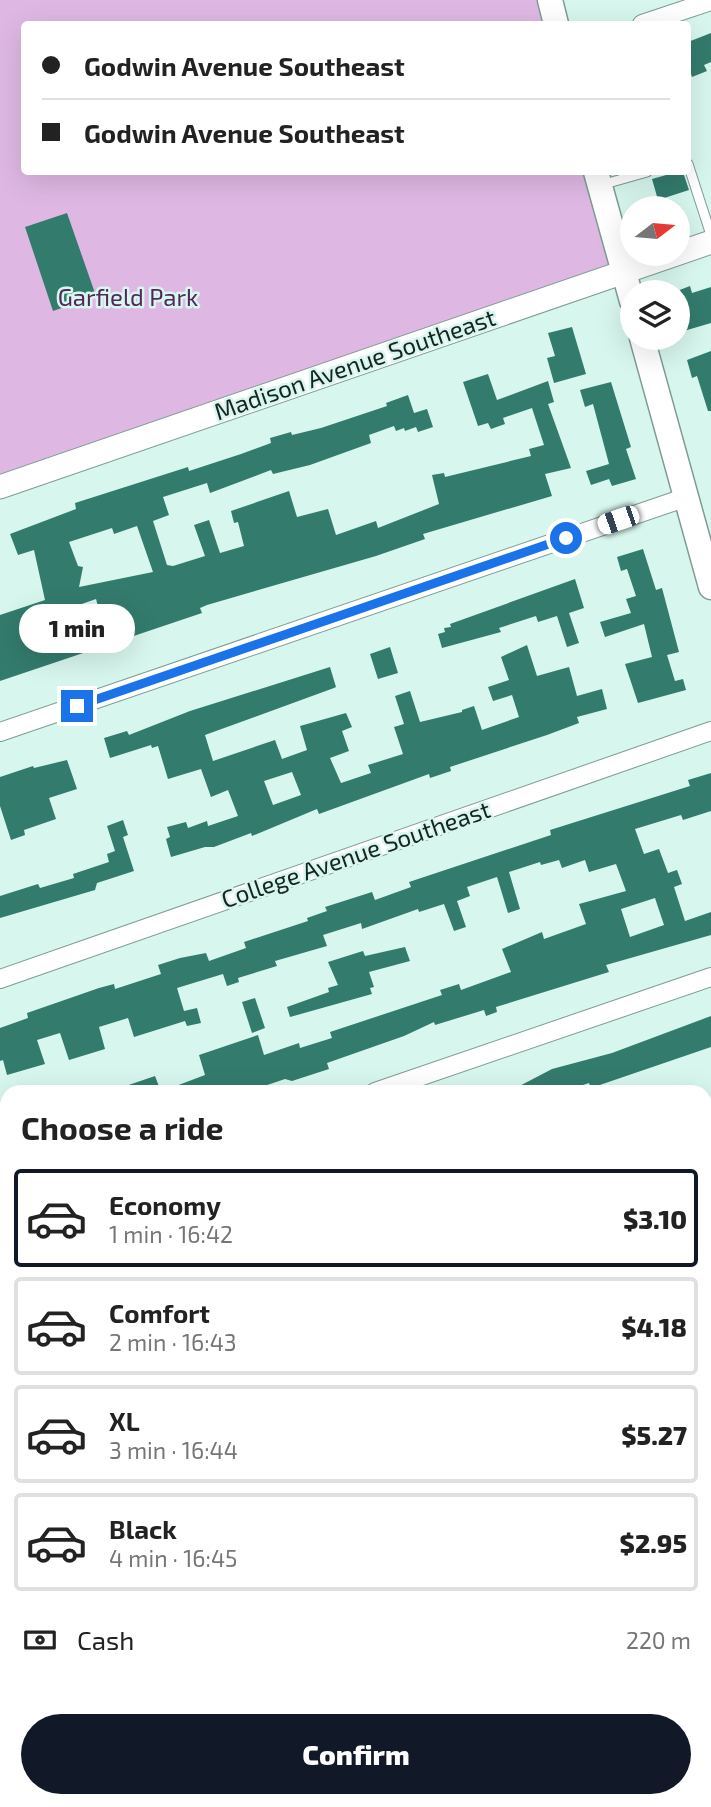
<!DOCTYPE html>
<html lang="en">
<head>
<meta charset="utf-8">
<style>
	body { margin:0; font-family:"Exo 2",sans-serif; background:#f6f6f6; color:#222; height:100vh; display:flex; flex-direction:column; font-size:26px; white-space:nowrap }
	* { box-sizing:border-box; margin:0 }
	p { font-size:23px; color:#767676 }
	.icon { flex:none; width:38px; height:38px; fill:none; stroke:currentColor; stroke-width:2; stroke-linecap:round; stroke-linejoin:round }
	.map { position:relative; flex:1; overflow:hidden }
	.panel { position:absolute; left:0px; top:1085px; width:712px; height:723px; display:flex; flex-direction:column; background:#fff; border-radius:21px 21px 0 0; box-shadow:0 7px 28px #0002 }
	.panel>* { flex:none }
	.guide { position:absolute; left:21px; top:21px; width:670px; height:154px; border-radius:7px; box-shadow:0 7px 28px #0002; display:grid; align-content:center; height:154px; padding:0 21px; background:#fff }
	.needle { width:46px; rotate:74deg }
	.fabs { position:absolute; left:620px; top:196px; display:grid; gap:14px }
	.fabs a { display:grid; place-items:center; width:70px; height:70px; border-radius:50%; background:#fff; box-shadow:0 7px 28px #0002; font-size:35px }
	.end { position:absolute; width:32px; height:32px; margin:-16px; border:9px solid #1a73e8; background:#fff; box-shadow:0 0 0 4px #fff }
	.from { border-radius:50% }
	.bubble { position:absolute; height:49px; border-radius:24px; background:#fff; box-shadow:0 7px 28px #0002; font-size:23px; font-weight:800; line-height:49px; text-align:center }
	.car { position:absolute; width:21px; height:42px; margin:-21px -10px; border-radius:9px; box-shadow:0 0 5px 2px #0007; background:linear-gradient(#fff 24%,#345 0 40%,#fff 0 76%,#345 0 86%,#fff 0) }
	.guide b { display:flex; align-items:center; gap:24px; height:66px; font-size:26px }
	.guide b+b { border-top:2px solid #e0e0e0 }
	.guide i { width:18px; height:18px; background:#222 }
	ul { padding:0; list-style:none }
	li { display:flex; align-items:center; gap:21px; height:98px; margin:0 14px 10px; padding:0 7px; border:4px solid #e0e0e0; border-radius:7px }
	li div { flex:1 }
	li b { display:block; font-size:26px }
	li em { font-style:normal; font-weight:800 }
	li.active { border-color:#111827 }
	li>.icon { width:63px; height:63px; stroke-width:1.5 }
	h2 { padding:0 21px; font-size:32px; line-height:84px }
	.pay { display:flex; align-items:center; gap:18px; height:77px; padding:0 21px; font-size:26px }
	.pay p { margin-inline-start:auto }
	.cta { display:flex; gap:14px; margin-top:auto; padding:14px 21px }
	.cta a { flex:1; height:80px; border-radius:42px; background:#111827; color:#fff; font-size:28px; font-weight:800; line-height:80px; text-align:center }
	.map>svg:first-child { display:block }
</style>
</head>
<body>
<div class="map">
<svg width="711" height="1807" viewBox="0 0 711 1807">
	<rect width="100%" height="100%" fill="#d7f6ee"/>
	<path fill="#deb8e3" d="M0,0H540L546,24H24V172H585L611,266L0,474Z"/>
	<path fill="#337b6d" fill-rule="evenodd" d="M711,33V62L704,65L707,71L692,77L688,65V42Z
		M677,172H683L689,190L658,200L652,179Z
		M67,213L96,296L53,311L25,227Z
		M690,286L692,293L711,287V323L677,333V291Z
		M572,327L586,374L554,383L547,358L555,356L548,333Z
		M711,351V411H708L697,376L692,378L687,360Z
		M488,374L497,400L548,381L554,402L548,404L571,468L545,474L552,496L423,534L425,539L376,556L207,605L200,608L202,613L0,681V615L45,600L34,550L18,555L10,534L76,509L75,503L188,467L189,471L241,454L271,443L270,438L291,432L292,435L321,428L387,406L386,403L408,395L414,413L427,409L433,427L418,432L416,427L405,431L404,428L396,431L394,426L369,435L371,443L310,465L273,474L271,470L210,493L207,483L163,497L169,515L153,521L167,565L173,566L205,556L194,525L209,520L220,553L244,546L238,522L234,523L231,511L289,491L297,517L328,509L336,535L376,521L378,528L439,504L432,475L444,473L445,477L531,456L529,449L544,445L532,408L503,418L505,424L491,429L488,423L478,426L463,382ZM137,526L153,572L79,587L83,567L78,566L69,542L112,528L114,534ZM96,599L103,625L66,637L59,612Z
		M611,382L631,447L626,449L636,479L612,486L609,479L591,485L586,471L609,464L593,404L585,407L580,390Z
		M643,549L656,590L662,588L679,652L667,655L675,681L683,679L686,690L638,703L625,664L652,657L644,624L605,637L600,622L631,613L626,599L636,596L627,569L621,571L617,557Z
		M575,579L584,608L569,613L579,643L567,647L557,616L538,622L536,616L499,628L501,632L442,648L438,634L445,632L444,628L451,627L450,624Z
		M527,645L537,676L569,667L577,696L602,689L607,709L577,717L579,723L547,735L450,767L451,771L430,778L429,774L319,814L317,809L252,836L251,833L214,847H205L171,857L166,839L170,837L167,827L186,822L188,828L207,821L208,826L238,816L228,790L211,797L201,769L168,779L158,746L152,748L151,745L110,758L104,738L127,731L129,735L190,711L330,667L336,687L334,688L205,735L213,761L275,740L282,759L307,750L300,726L346,713L352,727L342,731L349,751L330,758L341,783L371,773L368,765L403,754L394,727L404,724L395,696L410,691L420,722L462,712V710L474,706L482,730L519,717L512,695L493,701L488,687L509,680L501,657ZM292,772L301,795L273,805L264,781Z
		M390,647L398,673L378,679L370,654Z
		M67,760L77,789L49,798L56,819L24,830L25,835L11,840L0,806V777L33,766L34,768Z
		M711,773V811L683,820L681,815L635,829L644,854L659,849L668,873L677,870L682,884L674,887L685,921L711,912V935L606,965L609,972L496,1007L497,1012L486,1016L484,1010L435,1025L434,1022L404,1036L327,1063L329,1069L292,1081L285,1079L247,1092H160L205,1075L199,1055L258,1035L264,1055L299,1043L300,1048L332,1038L330,1032L442,995L440,990L459,984L461,990L511,972L502,949L542,932L544,939L586,924L579,904L626,891L616,864L589,872L585,860L562,868L559,860L541,865L540,862L509,872L520,909L508,913L497,877L467,887L470,896L457,901L466,927L454,931L444,904L419,912L418,909L362,929L361,923L323,935L327,946L275,961L277,966L238,978L239,982L227,986L223,974L177,988L184,1011L197,1008L201,1023L187,1026L185,1021L134,1037L128,1018L99,1027L105,1049L69,1060L60,1033L37,1040L45,1064L7,1075L3,1060L0,1061V1028L28,1018L27,1013L99,988L114,984L115,989L161,974L158,965L180,958L206,953L209,961L246,948L244,942L308,921L307,918L327,911L325,907L372,892L375,900L411,887L409,882L551,835L550,830L690,786L688,780ZM655,898L664,925L630,937L621,909Z
		M123,820L128,835L123,837L134,871L97,883L95,890L0,918V896L38,884L40,888L74,878L73,874L109,862L107,854L115,851L107,826Z
		M405,947L410,961L369,972L374,987L370,988L372,994L290,1017L287,1007L329,992L328,988L338,985L328,962L363,951L365,956Z
		M255,998L265,1028L252,1033L242,1002Z
		M711,1016V1047L591,1088L589,1083L562,1092H508L552,1069L612,1053Z
		M155,1076L160,1089L114,1092V1090Z"/>
	<g fill="none" stroke-linecap="round" stroke-linejoin="round">
		<g stroke="#7f9b94" stroke-width="11">
			<path id="service" d="M688,164L711,235
				M601,185L647,172"/>
		</g>
		<g stroke="#7f9b94" stroke-width="20">
			<path id="minor" d="M642,24L711,1
				M0,732L687,497
				M0,979L711,731
				M375,1092L711,977
				M705,1207L711,1204
				M0,1221L7,1218
				M705,1243L711,1241
				M0,1448L7,1446
				M0,1488L7,1511
				M85,1801L87,1807
				M302,1801L304,1807
				M688,1801L690,1807
				M542,1807L560,1801"/>
		</g>
		<g stroke="#7f9b94" stroke-width="25">
			<path id="tertiary" d="M0,487L711,242"/>
		</g>
		<g stroke="#7f9b94" stroke-width="27">
			<path id="secondary" d="M550,0L556,24
				M596,172L632,301
				M642,338L711,587"/>
		</g>
		<use href="#service" stroke="#fff" stroke-width="9"/>
		<use href="#minor" stroke="#fff" stroke-width="18"/>
		<use href="#tertiary" stroke="#fff" stroke-width="23"/>
		<use href="#secondary" stroke="#fff" stroke-width="24"/>
	</g>
	<g fill="none" stroke-linecap="round" stroke-linejoin="round">
		<path stroke="#1a73e8" stroke-width="9" d="M77,706L566,538"/>
	</g>
	<g text-anchor="middle" stroke-width="5" stroke-linejoin="round" paint-order="stroke">
		<g font-size="24" fill="#55265c" stroke="#d7f6ee">
			<text x="128" y="306">Garfield Park</text>
		</g>
		<g font-size="24" fill="#172320" stroke="#d7f6ee">
			<text transform="translate(355 365) rotate(-19)" y="8">Madison Avenue Southeast</text>
			<text transform="translate(356 855) rotate(-19)" y="8">College Avenue Southeast</text>
		</g>
	</g>
</svg>
<div class="fabs">
<a><svg class="needle" viewBox="-14 -14 28 28"><path d="M0-13l5 13h-10z" fill="#e53935"/><path d="M0 13l5-13h-10z" fill="#767676"/></svg></a>
<a><svg class="icon" aria-label="layers" viewBox="0 0 24 24"><path d="M12 4l9 5-9 5-9-5zM3 14l9 5 9-5"/></svg></a>
</div>
<i class="end from" style="left:566px;top:538px"></i>
<i class="end" style="left:77px;top:706px"></i>
<div class="bubble" style="left:19px;top:604px;width:116px">1 min</div>
<i class="car" style="left:618px;top:520px;rotate:251deg"></i>
<div class="guide">
<b><i class="from"></i>Godwin Avenue Southeast</b>
<b><i></i>Godwin Avenue Southeast</b>
</div>
<section class="panel">
<h2>Choose a ride</h2>
<ul>
<li class="active"><svg class="icon" aria-label="car" viewBox="0 0 24 24"><path d="M5 17H2v-5l4-1 3-4h7l3 4 3 1v5h-3M9 17h6M6 11h13"/><circle cx="7" cy="17" r="2"/><circle cx="17" cy="17" r="2"/></svg><div><b>Economy</b><p>1 min · 16:42</p></div><em>$3.10</em></li>
<li><svg class="icon" aria-label="car" viewBox="0 0 24 24"><path d="M5 17H2v-5l4-1 3-4h7l3 4 3 1v5h-3M9 17h6M6 11h13"/><circle cx="7" cy="17" r="2"/><circle cx="17" cy="17" r="2"/></svg><div><b>Comfort</b><p>2 min · 16:43</p></div><em>$4.18</em></li>
<li><svg class="icon" aria-label="car" viewBox="0 0 24 24"><path d="M5 17H2v-5l4-1 3-4h7l3 4 3 1v5h-3M9 17h6M6 11h13"/><circle cx="7" cy="17" r="2"/><circle cx="17" cy="17" r="2"/></svg><div><b>XL</b><p>3 min · 16:44</p></div><em>$5.27</em></li>
<li><svg class="icon" aria-label="car" viewBox="0 0 24 24"><path d="M5 17H2v-5l4-1 3-4h7l3 4 3 1v5h-3M9 17h6M6 11h13"/><circle cx="7" cy="17" r="2"/><circle cx="17" cy="17" r="2"/></svg><div><b>Black</b><p>4 min · 16:45</p></div><em>$2.95</em></li>
</ul>
<div class="pay"><svg class="icon" aria-label="cash" viewBox="0 0 24 24"><path d="M3 7h18v10H3z"/><circle cx="12" cy="12" r="2"/></svg>Cash<p>220 m</p></div>
<div class="cta"><a>Confirm</a></div>
</section>
</div>
</body>
</html>
